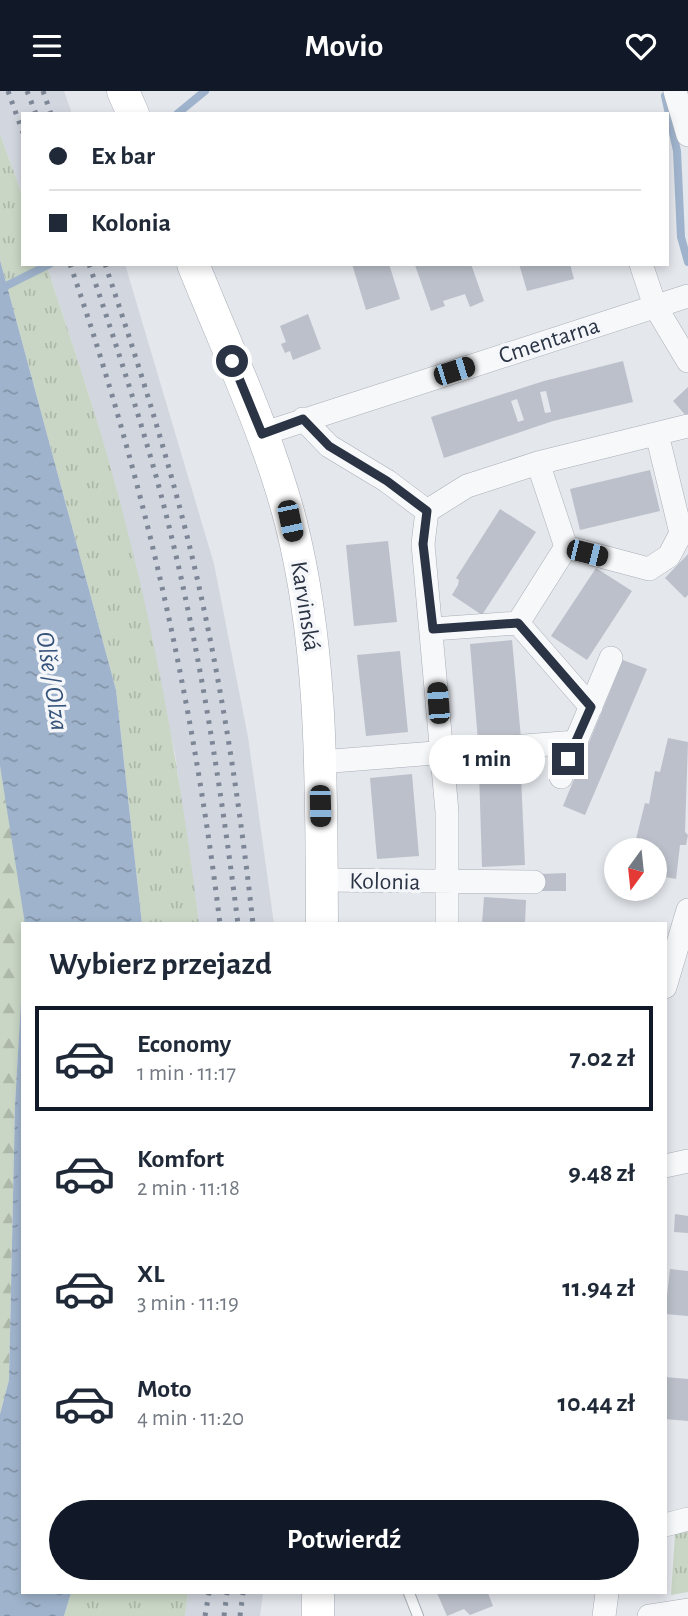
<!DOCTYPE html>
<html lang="pl">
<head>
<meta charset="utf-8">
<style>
	body { margin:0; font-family:"Alegreya Sans",sans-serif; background:#f6f6f7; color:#1f2937; height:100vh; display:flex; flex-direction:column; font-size:26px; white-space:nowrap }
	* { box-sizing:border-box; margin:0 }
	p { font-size:23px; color:#747a83 }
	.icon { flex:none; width:38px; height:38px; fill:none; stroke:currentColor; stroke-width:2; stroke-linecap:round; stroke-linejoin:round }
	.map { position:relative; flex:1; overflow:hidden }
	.drawer { position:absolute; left:21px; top:831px; width:646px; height:672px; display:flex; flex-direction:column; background:#fff; border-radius:0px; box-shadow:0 4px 10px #0003 }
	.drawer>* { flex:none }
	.hud { position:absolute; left:21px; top:21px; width:648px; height:154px; border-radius:0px; box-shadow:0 4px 10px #0003; display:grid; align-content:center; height:154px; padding:0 28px; background:#fff }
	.needle { width:46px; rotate:195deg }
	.tools { position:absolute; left:604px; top:747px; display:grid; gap:14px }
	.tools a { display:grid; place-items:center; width:63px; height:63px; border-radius:50%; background:#fff; box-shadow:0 4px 10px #0003; font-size:35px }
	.end { position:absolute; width:32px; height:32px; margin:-16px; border:9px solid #2b3445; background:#fff; box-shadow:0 0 0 4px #fff }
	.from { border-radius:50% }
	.bubble { position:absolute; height:49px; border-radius:24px; background:#fff; box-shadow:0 4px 10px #0003; font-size:23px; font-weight:700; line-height:49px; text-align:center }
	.car { position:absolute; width:21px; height:42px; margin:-21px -10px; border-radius:9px; box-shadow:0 0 5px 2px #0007; background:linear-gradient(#222 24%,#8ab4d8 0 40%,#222 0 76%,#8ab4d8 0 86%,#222 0) }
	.hud b { display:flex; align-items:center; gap:24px; height:66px; font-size:26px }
	.hud b+b { border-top:2px solid #e0e1e3 }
	.hud i { width:18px; height:18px; background:#1f2937 }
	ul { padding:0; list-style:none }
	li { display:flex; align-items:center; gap:21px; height:105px; margin:0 14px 10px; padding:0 14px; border:4px solid transparent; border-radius:0px }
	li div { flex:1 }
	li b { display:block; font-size:26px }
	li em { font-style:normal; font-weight:700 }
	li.current { border-color:#111827 }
	li>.icon { width:63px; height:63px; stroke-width:1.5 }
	h2 { padding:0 28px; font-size:32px; line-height:84px }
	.action { display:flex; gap:14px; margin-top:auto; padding:14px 28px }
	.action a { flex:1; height:80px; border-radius:42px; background:#111827; color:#fff; font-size:28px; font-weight:700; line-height:80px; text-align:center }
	header { display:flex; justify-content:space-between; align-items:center; height:91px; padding:0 28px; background:#111827; color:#fff; font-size:32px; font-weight:700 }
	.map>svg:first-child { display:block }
</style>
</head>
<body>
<header><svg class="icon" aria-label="menu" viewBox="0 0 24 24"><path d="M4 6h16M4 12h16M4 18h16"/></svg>Movio<svg class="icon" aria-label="heart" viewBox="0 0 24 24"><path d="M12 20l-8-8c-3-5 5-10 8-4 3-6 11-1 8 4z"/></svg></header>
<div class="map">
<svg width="688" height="1525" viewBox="0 0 688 1525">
	<defs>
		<pattern id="grass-tufts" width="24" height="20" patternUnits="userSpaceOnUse" patternTransform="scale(1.75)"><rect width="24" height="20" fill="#c9d6c5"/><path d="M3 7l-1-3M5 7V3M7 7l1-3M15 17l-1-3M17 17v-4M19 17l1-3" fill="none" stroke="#adb8ab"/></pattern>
		<pattern id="forest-firs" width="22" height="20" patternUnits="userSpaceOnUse" patternTransform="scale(1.75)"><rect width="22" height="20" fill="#c9d6c5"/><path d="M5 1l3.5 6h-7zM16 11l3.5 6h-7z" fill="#adb8ab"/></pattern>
		<pattern id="water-ripples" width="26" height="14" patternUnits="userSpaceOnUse" patternTransform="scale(1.75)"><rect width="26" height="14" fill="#9fb4cc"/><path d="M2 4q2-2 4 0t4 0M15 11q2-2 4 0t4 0" fill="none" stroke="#8293a7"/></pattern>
	</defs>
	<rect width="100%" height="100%" fill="#e4e7ec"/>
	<path fill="#d2d6de" d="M0,0H64L72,23H23V106L0,43Z
		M46,173H125L214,473L248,646L274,833H199L175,663L116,396L89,304Z
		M188,1502H263L260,1525H185Z"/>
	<path fill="url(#grass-tufts)" d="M0,43L23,106V173H46C70,247 96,321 116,396C155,539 181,685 199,833H142L116,599L0,169Z
		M688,1440V1501L671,1504L675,1443Z
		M71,1502H188L185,1525H64Z"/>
	<path fill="url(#forest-firs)" d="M0,675L26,825L15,1014L9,1289L0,1323Z"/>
	<path fill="url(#water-ripples)" d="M0,169L116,599L142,833H25L0,675Z
		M23,875V1502H71L64,1525H0V1323L9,1289L15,1014Z"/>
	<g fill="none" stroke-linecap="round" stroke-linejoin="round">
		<path stroke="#9fb4cc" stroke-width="8" d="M665,5L677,60L681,146L688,171
			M177,23L205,0
			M0,198L50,173"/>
	</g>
	<path fill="#bbc0ca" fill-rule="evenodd" d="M352,173H389L400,208L366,219Z
		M440,173H471L484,210L470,216L465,203L443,210L445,215L431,220L415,174Z
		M519,173H570L574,188L527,200Z
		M308,223L321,258L293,269L290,260L285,262L281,253L286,251L280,235Z
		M623,270L633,311L553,330L444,367L431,326L544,290ZM546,300L551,321L545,322L540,301ZM517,308L524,329L518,331L511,310Z
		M688,296V327L673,310Z
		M650,379L660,420L580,439L570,398Z
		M500,418L536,441L482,524L452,504L458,494L459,489L456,487Z
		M388,450L397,531L354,535L346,454Z
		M688,463V504L685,507L665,487Z
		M596,477L632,500L587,569L551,545Z
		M512,549L521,647L478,650L470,553Z
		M400,560L408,641L366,645L357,564Z
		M623,569L647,578L585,724L563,715Z
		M668,647L688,651L685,741L688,744L686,754H680L676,788L654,784V760H633L645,712L649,713L655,680L660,681Z
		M520,663L525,774L482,776L479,680H475V672L470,673L469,667Z
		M412,683L419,765L377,768L370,687Z
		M566,782V800H540V783Z
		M484,806L526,809L525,833H482Z
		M675,1123L688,1125V1142L674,1141Z
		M670,1178L688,1180V1225L665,1223Z
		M665,1286L688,1288V1330L665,1328Z
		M437,1502H488L493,1515L470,1524L464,1518L447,1525Z"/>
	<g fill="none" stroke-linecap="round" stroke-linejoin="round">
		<g stroke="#a9aeb7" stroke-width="12">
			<path id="service" d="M409,1502L418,1525"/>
		</g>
		<g stroke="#a9aeb7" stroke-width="24">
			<path id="minor" d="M675,0L688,44
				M641,173L655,215L688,270
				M303,328L329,355L387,390L427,420
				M262,343L688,205
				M566,456L649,478L669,465L681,442L657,343
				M518,532L591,616
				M433,538L518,532L566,456L538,372
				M320,671L576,651
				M561,686L611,567
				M322,789L534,791
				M447,833V721L423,453L427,420L467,395L538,372L688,335
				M665,896L688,819
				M665,1075L688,1070
				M665,1434L688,1428
				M604,1525L607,1502
				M649,1525L688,1519"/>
		</g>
		<g stroke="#a9aeb7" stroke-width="33">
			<path id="secondary" d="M123,0L133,23
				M193,173C227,258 268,343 291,432C324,563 321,698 322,833
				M318,1525V1502"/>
		</g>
		<use href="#service" stroke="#f7f8fa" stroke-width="10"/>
		<use href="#minor" stroke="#f7f8fa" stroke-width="23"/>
		<use href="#secondary" stroke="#fff" stroke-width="32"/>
		<path stroke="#7d8696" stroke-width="5" stroke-dasharray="3.5 7" stroke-linecap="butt" d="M8,0L23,42
			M27,0L36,23
			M43,0L51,23
			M70,173C144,387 193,608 220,833
			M89,173C113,244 136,314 156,385C196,532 219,682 238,833
			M105,173C139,274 171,375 195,478C222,595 240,714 253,833
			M205,1525L209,1502
			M224,1525L227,1502
			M240,1525L243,1502"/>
	</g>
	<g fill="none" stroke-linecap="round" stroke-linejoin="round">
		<path stroke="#2b3445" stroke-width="9" d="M232,270L262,343L303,328L329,355L387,390L427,420L423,453L433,538L518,532L591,616L568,668"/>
	</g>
	<g text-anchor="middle" stroke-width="7" stroke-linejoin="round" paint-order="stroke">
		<g font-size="24" fill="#2b3445" stroke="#f4f6f9">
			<text transform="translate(549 249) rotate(-18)" y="8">Cmentarna</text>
			<text transform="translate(306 515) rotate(81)" y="8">Karvinská</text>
			<text transform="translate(385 790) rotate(1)" y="8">Kolonia</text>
		</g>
		<g font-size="26" font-style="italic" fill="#34527a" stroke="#f4f6f9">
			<text transform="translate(53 590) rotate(81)" y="9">Olše / Olza</text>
		</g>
	</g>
</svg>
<div class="tools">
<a><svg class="needle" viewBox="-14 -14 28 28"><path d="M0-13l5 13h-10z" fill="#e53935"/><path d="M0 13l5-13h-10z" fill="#747a83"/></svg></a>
</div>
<i class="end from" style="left:232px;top:270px"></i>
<i class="end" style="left:568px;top:668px"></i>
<div class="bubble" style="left:429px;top:644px;width:116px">1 min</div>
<i class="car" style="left:454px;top:280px;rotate:72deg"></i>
<i class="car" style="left:290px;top:430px;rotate:168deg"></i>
<i class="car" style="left:587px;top:462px;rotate:104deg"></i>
<i class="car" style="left:438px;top:612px;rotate:356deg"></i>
<i class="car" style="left:320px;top:715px;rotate:179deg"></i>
<div class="hud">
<b><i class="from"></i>Ex bar</b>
<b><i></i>Kolonia</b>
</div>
<section class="drawer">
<h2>Wybierz przejazd</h2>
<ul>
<li class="current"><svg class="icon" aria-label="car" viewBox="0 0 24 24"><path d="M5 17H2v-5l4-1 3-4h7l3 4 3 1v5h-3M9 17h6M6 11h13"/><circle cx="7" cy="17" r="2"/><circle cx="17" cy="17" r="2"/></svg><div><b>Economy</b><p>1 min · 11:17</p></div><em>7.02 zł</em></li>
<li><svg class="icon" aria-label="car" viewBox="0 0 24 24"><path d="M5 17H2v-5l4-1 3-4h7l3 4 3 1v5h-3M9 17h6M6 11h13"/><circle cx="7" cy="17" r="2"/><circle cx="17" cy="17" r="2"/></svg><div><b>Komfort</b><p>2 min · 11:18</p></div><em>9.48 zł</em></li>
<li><svg class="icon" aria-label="car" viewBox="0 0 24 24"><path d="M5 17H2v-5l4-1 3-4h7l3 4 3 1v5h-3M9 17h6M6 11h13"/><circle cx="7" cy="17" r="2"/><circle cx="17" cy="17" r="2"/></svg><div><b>XL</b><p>3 min · 11:19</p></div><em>11.94 zł</em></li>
<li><svg class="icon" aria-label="car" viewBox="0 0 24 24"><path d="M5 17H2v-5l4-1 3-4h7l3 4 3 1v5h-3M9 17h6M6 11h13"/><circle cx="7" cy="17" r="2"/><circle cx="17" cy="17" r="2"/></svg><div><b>Moto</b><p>4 min · 11:20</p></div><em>10.44 zł</em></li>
</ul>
<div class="action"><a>Potwierdź</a></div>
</section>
</div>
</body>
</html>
